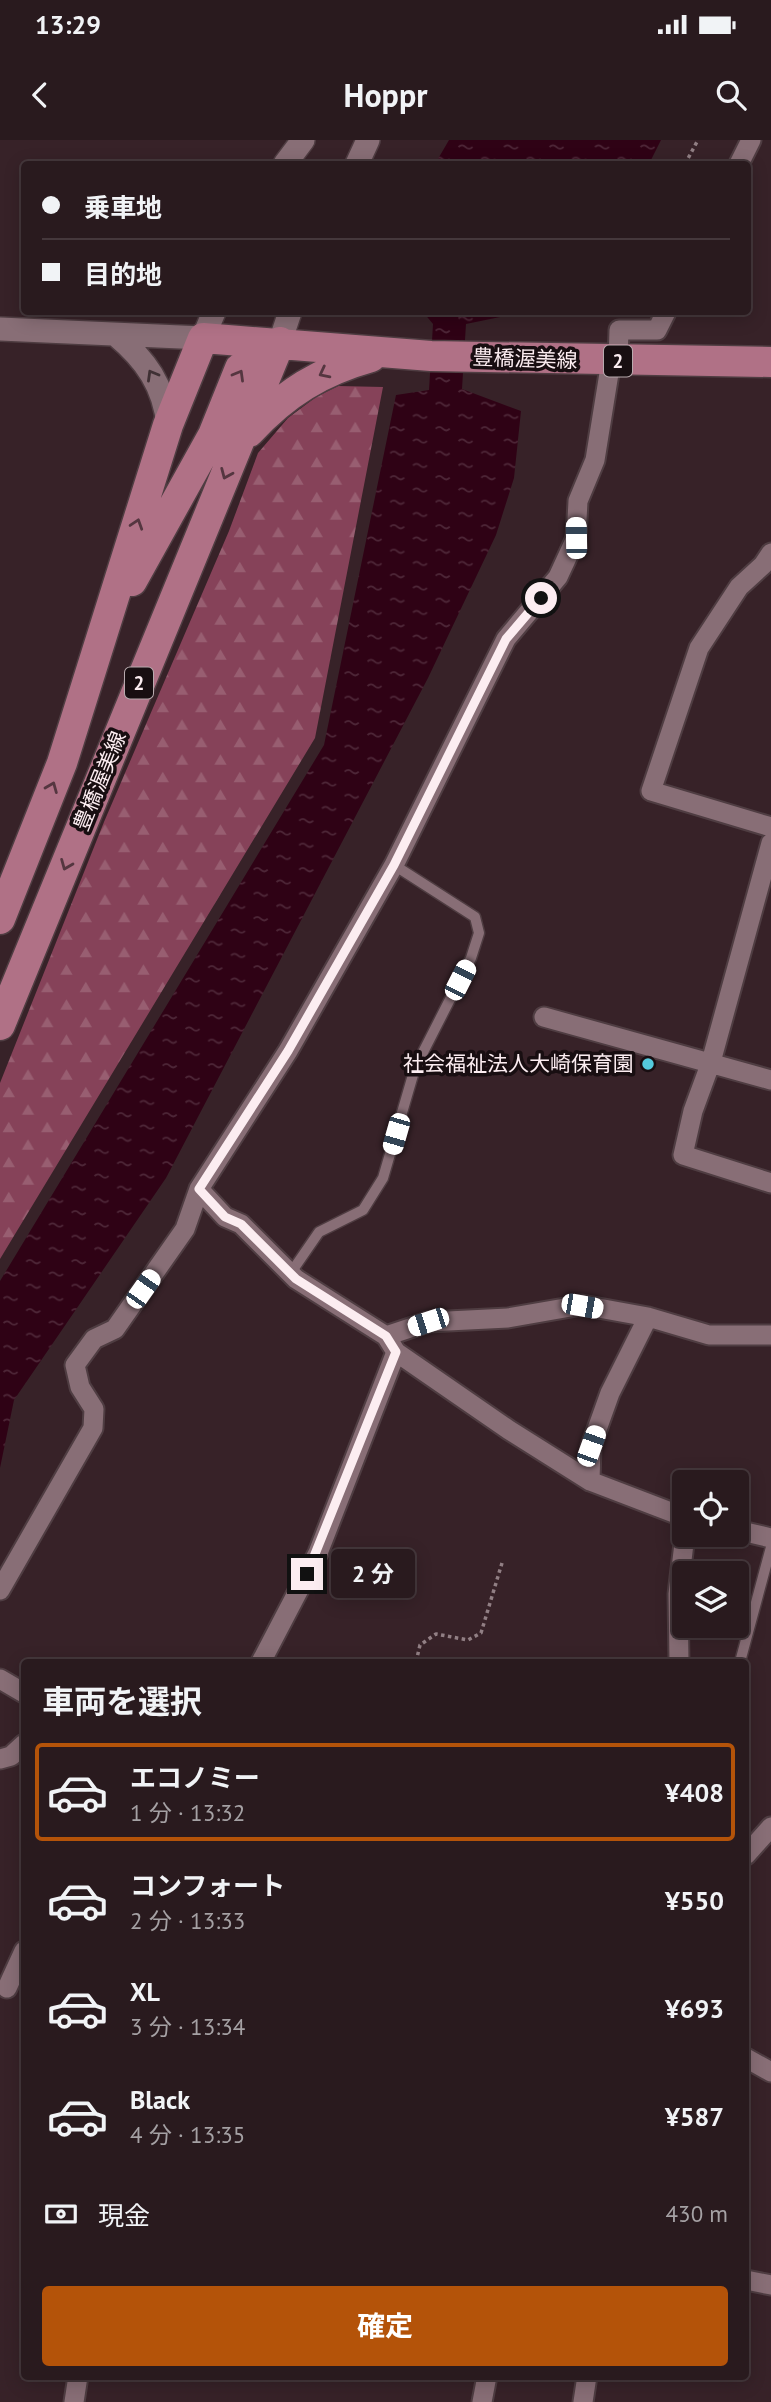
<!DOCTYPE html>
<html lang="ja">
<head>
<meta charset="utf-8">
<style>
	body { margin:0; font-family:"PT Sans","Noto Sans JP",sans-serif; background:#35272b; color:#f1f3f6; height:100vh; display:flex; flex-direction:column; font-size:26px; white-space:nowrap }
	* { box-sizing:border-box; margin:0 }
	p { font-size:23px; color:#a5a1a4 }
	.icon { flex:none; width:38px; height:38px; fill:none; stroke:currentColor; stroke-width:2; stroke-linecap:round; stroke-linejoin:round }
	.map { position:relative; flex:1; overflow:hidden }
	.sheet { position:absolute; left:21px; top:1519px; width:728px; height:721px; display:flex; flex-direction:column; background:#291a1e; border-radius:7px; box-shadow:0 4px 18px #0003,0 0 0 2px #45383c }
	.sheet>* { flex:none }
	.banner { position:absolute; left:21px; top:21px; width:730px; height:154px; border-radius:7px; box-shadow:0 4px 18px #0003,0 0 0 2px #45383c; display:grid; align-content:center; height:154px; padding:0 21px; background:#291a1e }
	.tools { position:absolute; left:672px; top:1330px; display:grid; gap:14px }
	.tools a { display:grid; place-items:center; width:77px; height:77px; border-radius:7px; background:#291a1e; box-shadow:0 4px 18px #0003,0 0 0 2px #45383c; font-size:35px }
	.end { position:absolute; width:32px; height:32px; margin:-16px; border:9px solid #fcedf1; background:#111; box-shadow:0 0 0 4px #111 }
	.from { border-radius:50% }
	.bubble { position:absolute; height:49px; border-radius:7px; background:#291a1e; box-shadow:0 4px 18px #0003,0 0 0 2px #45383c; font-size:23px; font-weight:700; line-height:49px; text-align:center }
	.car { position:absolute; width:21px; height:42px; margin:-21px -10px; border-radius:9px; box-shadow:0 0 5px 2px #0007; background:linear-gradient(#fff 24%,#345 0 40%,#fff 0 76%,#345 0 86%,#fff 0) }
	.banner b { display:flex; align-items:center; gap:24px; height:66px; font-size:26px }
	.banner b+b { border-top:2px solid #45383c }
	.banner i { width:18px; height:18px; background:#f1f3f6 }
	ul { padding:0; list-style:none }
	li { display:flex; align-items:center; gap:21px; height:98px; margin:0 14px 10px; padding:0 7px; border:4px solid transparent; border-radius:7px }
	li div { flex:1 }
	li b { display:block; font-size:26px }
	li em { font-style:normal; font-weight:700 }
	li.active { border-color:#b45309 }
	li>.icon { width:63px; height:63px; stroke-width:1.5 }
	h2 { padding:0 21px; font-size:32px; line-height:84px }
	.pay { display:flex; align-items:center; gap:18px; height:77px; padding:0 21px; font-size:26px }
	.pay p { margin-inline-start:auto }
	.action { display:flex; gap:14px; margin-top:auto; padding:14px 21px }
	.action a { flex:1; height:80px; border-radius:7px; background:#b45309; color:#fff; font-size:28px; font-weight:700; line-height:80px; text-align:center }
	.status { display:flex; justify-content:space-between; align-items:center; height:49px; padding:0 35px; background:#291a1e; direction:ltr }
	.status svg { height:19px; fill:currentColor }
	header { display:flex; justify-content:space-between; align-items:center; height:91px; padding:0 21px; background:#291a1e; font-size:32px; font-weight:700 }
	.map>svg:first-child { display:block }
</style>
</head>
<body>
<div class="status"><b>13:29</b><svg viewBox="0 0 49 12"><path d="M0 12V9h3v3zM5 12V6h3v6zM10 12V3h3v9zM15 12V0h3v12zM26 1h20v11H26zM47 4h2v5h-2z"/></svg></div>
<header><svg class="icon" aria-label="back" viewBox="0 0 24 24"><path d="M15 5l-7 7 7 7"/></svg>Hoppr<svg class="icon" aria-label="search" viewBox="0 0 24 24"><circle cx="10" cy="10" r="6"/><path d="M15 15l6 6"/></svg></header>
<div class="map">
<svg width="771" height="2262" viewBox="0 0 771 2262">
	<defs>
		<pattern id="forest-firs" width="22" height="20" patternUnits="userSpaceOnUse" patternTransform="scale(1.75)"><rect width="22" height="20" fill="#864259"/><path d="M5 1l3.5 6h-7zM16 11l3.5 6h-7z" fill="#985e71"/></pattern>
		<pattern id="water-ripples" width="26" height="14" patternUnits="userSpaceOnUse" patternTransform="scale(1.75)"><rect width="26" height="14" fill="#2f0215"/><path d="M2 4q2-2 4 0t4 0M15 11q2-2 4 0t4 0" fill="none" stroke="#4e2738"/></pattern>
	</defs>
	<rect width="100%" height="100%" fill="#372228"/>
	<path fill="url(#forest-firs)" d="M338,246L383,247L315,598L0,1119V943L104,682L229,391L258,313L288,278L316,257Z"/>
	<path fill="url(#water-ripples)" d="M449,0H661L649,24H435Z
		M423,172H570L520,173L466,184L462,249L521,271L514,338L496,395L428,538L166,1038L14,1260L0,1328V1141L324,605L396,255L429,250L433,184Z"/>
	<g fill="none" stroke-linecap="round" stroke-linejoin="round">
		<g stroke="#4f3d42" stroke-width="13">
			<path id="service" d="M290,1134L319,1092L363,1070L383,1038L415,928L471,818L479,793L475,777L394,725
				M740,1522L771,1407"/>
		</g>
		<g stroke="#4f3d42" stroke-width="23">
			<path id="minor" d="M739,24L751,0
				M618,221L619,190H657L666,172
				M771,413L763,425L739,447L699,508L651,651L771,687
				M771,703L711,922L693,971L683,1015L771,1043
				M544,877L771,940
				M199,1049L225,1077L241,1084L296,1139L386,1196L396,1212L509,1290L590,1341L684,1377
				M386,1196L428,1182L508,1178L582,1165L648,1177L709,1195H771
				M590,1341L591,1306L610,1253L648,1177
				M737,1390L771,1398
				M0,1450L93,1288L94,1269L80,1247L75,1225L94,1199L115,1189L185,1089L199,1049L288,911L394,725L506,499L558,437L576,398L578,361L595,320L611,221
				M261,1522L318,1413L396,1212
				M679,1522L678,1454L685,1395
				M0,1539L24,1553
				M0,1619L11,1616L24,1604
				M746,1715L771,1687
				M7,1848L24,1811
				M746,1918L771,1932
				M746,2140L771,2145
				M74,2262L78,2236
				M482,2262L487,2236
				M583,2262L587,2236"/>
		</g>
		<g stroke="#4f3d42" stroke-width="26">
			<path id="tertiary" d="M285,24L303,0
				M357,24L368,0
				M0,189L203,198L214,172
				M116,195C146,220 164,246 168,285
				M280,202L290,172"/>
		</g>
		<g stroke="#4f3d42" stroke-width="33">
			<path id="primary" d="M249,292C285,253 321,231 371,217
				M132,441L213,295L240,228L280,202
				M0,779L62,623L168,285L203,198L431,216L771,222
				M0,885L280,202"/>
		</g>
		<path stroke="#917f84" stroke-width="3.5" stroke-dasharray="3.5 3.5" stroke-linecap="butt" d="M685,24L698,0
			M416,1522L420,1505L436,1494L468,1500L481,1493L502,1423"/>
		<use href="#service" stroke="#886e76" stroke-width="10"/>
		<use href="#minor" stroke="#886e76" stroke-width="19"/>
		<use href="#tertiary" stroke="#886e76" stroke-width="23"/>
		<use href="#primary" stroke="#b07186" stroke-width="30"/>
	</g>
	<defs><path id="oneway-chevron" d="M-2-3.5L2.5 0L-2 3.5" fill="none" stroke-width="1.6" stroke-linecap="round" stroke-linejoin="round" transform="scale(1.75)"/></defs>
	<g stroke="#553640">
		<use href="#oneway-chevron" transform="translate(324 233) rotate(153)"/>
		<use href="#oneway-chevron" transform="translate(239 235) rotate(-60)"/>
		<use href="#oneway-chevron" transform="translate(226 334) rotate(113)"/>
		<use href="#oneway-chevron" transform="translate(137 384) rotate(-72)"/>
		<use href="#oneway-chevron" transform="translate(52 647) rotate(-68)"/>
		<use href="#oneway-chevron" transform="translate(66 725) rotate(112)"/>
	</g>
	<use stroke="#3f3034" href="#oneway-chevron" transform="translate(152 235) rotate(-120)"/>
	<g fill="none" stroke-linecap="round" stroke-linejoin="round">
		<path stroke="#fcedf1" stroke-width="9" d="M307,1434L396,1212L386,1196L296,1139L241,1084L225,1077L199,1049L288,911L394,725L506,499L541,458"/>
	</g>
	<circle fill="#54cadd" stroke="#180e11" stroke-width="2.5" cx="648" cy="924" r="7"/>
	<g text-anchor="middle" stroke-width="7" stroke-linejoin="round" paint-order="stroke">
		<g fill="#180e11" stroke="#b8aaae" stroke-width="2">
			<rect x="604" y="205.5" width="28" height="31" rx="5"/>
			<rect x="125" y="527.5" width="28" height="31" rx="5"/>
		</g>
		<g font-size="19" font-weight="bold" fill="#fcedf1">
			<text x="618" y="228">2</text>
			<text x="139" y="550">2</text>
		</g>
		<g font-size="21" fill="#fcedf1" stroke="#180e11">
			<text transform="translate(525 219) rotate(2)" y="7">豊橋渥美線</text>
			<text transform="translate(100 641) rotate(-68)" y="7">豊橋渥美線</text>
		</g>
		<g font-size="21" fill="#fcedf1" stroke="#180e11" text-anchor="end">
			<text x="634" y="931">社会福祉法人大崎保育園</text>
		</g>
	</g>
</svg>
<div class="tools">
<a><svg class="icon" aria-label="locate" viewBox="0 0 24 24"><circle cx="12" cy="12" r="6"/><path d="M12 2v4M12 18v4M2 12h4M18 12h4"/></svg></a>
<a><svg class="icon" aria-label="layers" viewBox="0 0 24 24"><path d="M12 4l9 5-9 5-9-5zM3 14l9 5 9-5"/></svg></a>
</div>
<i class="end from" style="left:541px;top:458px"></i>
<i class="end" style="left:307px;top:1434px"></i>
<div class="bubble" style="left:331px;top:1409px;width:84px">2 分</div>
<i class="car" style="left:576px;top:398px;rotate:359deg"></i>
<i class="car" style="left:460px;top:840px;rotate:27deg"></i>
<i class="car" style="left:396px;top:994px;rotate:196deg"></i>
<i class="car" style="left:143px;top:1149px;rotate:35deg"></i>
<i class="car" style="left:582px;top:1166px;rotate:100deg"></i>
<i class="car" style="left:428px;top:1182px;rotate:252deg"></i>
<i class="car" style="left:591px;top:1306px;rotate:20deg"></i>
<div class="banner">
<b><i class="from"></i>乗車地</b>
<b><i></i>目的地</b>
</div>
<section class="sheet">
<h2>車両を選択</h2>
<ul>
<li class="active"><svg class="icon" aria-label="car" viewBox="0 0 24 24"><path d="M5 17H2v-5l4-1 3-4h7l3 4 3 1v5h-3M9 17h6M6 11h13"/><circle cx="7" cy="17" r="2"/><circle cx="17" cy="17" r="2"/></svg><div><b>エコノミー</b><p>1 分 · 13:32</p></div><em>¥408</em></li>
<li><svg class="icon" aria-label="car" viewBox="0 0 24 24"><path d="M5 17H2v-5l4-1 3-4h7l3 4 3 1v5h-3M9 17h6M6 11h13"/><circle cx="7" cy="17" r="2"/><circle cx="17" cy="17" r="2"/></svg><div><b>コンフォート</b><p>2 分 · 13:33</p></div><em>¥550</em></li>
<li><svg class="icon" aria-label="car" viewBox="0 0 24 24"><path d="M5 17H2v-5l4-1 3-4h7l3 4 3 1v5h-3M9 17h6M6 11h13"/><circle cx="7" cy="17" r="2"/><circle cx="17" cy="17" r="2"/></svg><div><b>XL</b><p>3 分 · 13:34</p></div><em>¥693</em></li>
<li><svg class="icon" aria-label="car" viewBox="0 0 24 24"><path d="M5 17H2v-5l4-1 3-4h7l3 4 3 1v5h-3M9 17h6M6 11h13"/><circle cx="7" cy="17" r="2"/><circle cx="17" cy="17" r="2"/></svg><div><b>Black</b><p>4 分 · 13:35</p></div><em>¥587</em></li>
</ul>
<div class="pay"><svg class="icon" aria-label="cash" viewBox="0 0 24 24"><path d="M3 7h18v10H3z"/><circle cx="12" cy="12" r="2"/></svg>現金<p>430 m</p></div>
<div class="action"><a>確定</a></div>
</section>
</div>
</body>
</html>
